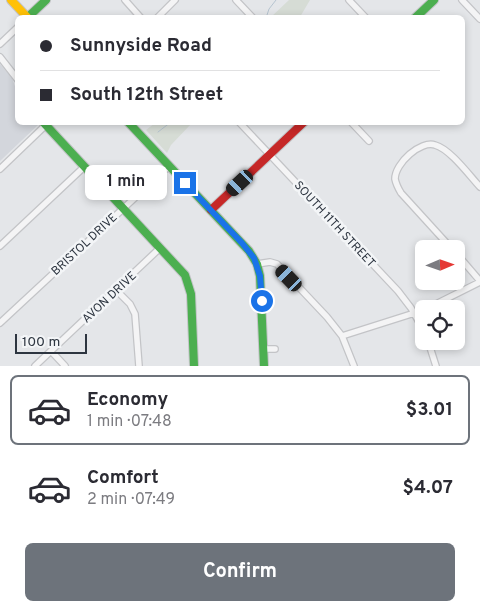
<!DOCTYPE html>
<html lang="en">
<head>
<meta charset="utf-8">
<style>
	body { margin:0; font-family:Overpass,sans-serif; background:#f2f2f3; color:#2b2b33; height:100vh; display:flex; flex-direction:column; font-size:19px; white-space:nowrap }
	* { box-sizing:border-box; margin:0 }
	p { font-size:16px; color:#7c7c81 }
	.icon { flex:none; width:28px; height:28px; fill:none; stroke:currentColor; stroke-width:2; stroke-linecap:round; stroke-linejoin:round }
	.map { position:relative; height:366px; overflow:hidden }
	.details { display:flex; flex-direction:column; background:#fff; flex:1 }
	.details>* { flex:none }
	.top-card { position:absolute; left:15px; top:15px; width:450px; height:110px; border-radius:8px; box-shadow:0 2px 8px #0003; display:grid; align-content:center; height:110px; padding:0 25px; background:#fff }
	.needle { width:32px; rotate:88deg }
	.fabs { position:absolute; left:415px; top:240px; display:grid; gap:10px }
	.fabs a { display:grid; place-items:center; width:50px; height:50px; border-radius:8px; background:#fff; box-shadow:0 2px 8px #0003; font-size:25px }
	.scale { position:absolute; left:15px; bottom:12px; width:72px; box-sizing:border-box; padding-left:5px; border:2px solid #2d3540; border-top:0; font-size:14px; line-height:18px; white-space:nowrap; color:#2d3540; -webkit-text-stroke:4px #f3f5f7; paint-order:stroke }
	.end { position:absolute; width:22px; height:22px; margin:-11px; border:6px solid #1a73e8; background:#fff; box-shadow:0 0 0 2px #fff }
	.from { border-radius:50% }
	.bubble { position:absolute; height:35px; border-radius:8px; background:#fff; box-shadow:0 2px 8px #0003; font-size:16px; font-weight:700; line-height:35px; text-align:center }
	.car { position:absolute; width:15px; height:30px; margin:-15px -8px; border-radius:6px; box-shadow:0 0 4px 1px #0007; background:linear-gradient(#222 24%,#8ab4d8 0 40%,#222 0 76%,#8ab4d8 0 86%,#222 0) }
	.top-card b { display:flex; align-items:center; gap:18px; height:48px; font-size:19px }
	.top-card b+b { border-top:1px solid #e1e1e2 }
	.top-card i { width:12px; height:12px; background:#2b2b33 }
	ul { padding:9px 0 0; list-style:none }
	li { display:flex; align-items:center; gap:15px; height:70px; margin:0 10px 8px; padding:0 15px; border:2px solid transparent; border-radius:8px }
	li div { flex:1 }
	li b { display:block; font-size:19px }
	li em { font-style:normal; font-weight:700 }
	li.selected { border-color:#6d737b }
	li>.icon { width:45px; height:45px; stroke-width:1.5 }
	.action { display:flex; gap:10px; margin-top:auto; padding:10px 25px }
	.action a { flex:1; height:58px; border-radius:8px; background:#6d737b; color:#fff; font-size:20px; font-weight:700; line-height:58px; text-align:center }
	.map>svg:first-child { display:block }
</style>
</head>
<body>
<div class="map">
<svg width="480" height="366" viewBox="0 0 480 366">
	<rect width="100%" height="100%" fill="#e4e6e9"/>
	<path fill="#d3d6dc" d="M0,64L12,78L17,92L18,122L37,123L39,124L0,161Z"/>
	<path fill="#d6dcd5" d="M289,0H310L300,17H271Z
		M155,123V122L192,123L171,145L167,153L146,130Z"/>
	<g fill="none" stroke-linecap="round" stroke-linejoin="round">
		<path stroke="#b6c4d0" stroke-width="1" d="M266,18L269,9L276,0
			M158,132L171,122"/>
		<g stroke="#c3c4c7" stroke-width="8">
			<path id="street" d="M125,0L141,18
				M236,0L253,18
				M349,0L366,18
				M462,0L480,19
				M157,18L175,0
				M0,44L18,27
				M0,57L18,80
				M239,122L398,291L411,308L424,331
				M351,122L369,141
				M0,169L49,122
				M0,246L84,167
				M452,249L401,193C398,188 396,184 395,179C395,163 421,140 435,145C450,149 469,175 480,187
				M456,253L480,281
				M257,264L270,262L277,264L327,317L342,336L354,366
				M116,290L130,304L135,314L139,366
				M426,309L480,282
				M0,323L169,166
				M342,336L424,310
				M428,341L436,366
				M264,349H275
				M51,351L65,366
				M35,366L160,248"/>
		</g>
		<g stroke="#c3c4c7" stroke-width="10">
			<path id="fast" d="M28,17L46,0
				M415,18L434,0
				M43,122L185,275L191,294L194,366
				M128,122L249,251L257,264L260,276L264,366"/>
		</g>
		<g stroke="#c3c4c7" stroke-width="10">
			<path id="slow" d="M11,0L28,18"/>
		</g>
		<g stroke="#c3c4c7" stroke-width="10">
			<path id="jam" d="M211,210L304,122"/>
		</g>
		<use href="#street" stroke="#f4f4f5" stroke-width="5.5"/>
		<use href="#fast" stroke="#4caf50" stroke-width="8"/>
		<use href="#slow" stroke="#ffc107" stroke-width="8"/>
		<use href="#jam" stroke="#c62828" stroke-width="8"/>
	</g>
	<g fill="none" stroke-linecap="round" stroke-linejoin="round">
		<path stroke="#1a73e8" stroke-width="6" d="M185,183L242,243L254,258L260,276L262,301"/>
	</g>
	<g text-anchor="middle" stroke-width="5" stroke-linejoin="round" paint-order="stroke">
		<g font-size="12" fill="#2d3540" stroke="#f3f5f7">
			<text transform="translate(335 224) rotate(47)" y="4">SOUTH 11TH STREET</text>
			<text transform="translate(84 244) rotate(-43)" y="4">BRISTOL DRIVE</text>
			<text transform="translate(109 297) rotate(-43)" y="4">AVON DRIVE</text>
		</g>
	</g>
</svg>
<div class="fabs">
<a><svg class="needle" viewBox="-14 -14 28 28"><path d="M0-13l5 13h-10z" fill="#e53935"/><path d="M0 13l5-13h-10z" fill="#7c7c81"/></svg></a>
<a><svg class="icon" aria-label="locate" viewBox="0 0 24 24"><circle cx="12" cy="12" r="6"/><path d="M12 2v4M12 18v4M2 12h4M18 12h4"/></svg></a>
</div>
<div class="scale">100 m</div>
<i class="end from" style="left:262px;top:301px"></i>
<i class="end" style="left:185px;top:183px"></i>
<div class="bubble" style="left:85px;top:165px;width:82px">1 min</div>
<i class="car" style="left:240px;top:183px;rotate:227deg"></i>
<i class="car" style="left:289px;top:278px;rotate:316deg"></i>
<div class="top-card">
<b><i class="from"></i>Sunnyside Road</b>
<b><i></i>South 12th Street</b>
</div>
</div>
<section class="details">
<ul>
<li class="selected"><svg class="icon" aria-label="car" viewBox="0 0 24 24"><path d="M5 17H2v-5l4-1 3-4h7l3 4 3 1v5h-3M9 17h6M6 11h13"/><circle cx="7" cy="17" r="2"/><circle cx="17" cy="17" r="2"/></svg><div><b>Economy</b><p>1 min · 07:48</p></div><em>$3.01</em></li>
<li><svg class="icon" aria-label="car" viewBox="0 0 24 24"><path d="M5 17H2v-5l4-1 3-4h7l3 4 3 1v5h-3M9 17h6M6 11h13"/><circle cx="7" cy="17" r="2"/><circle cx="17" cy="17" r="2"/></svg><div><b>Comfort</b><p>2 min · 07:49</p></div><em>$4.07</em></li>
</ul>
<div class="action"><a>Confirm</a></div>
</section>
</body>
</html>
